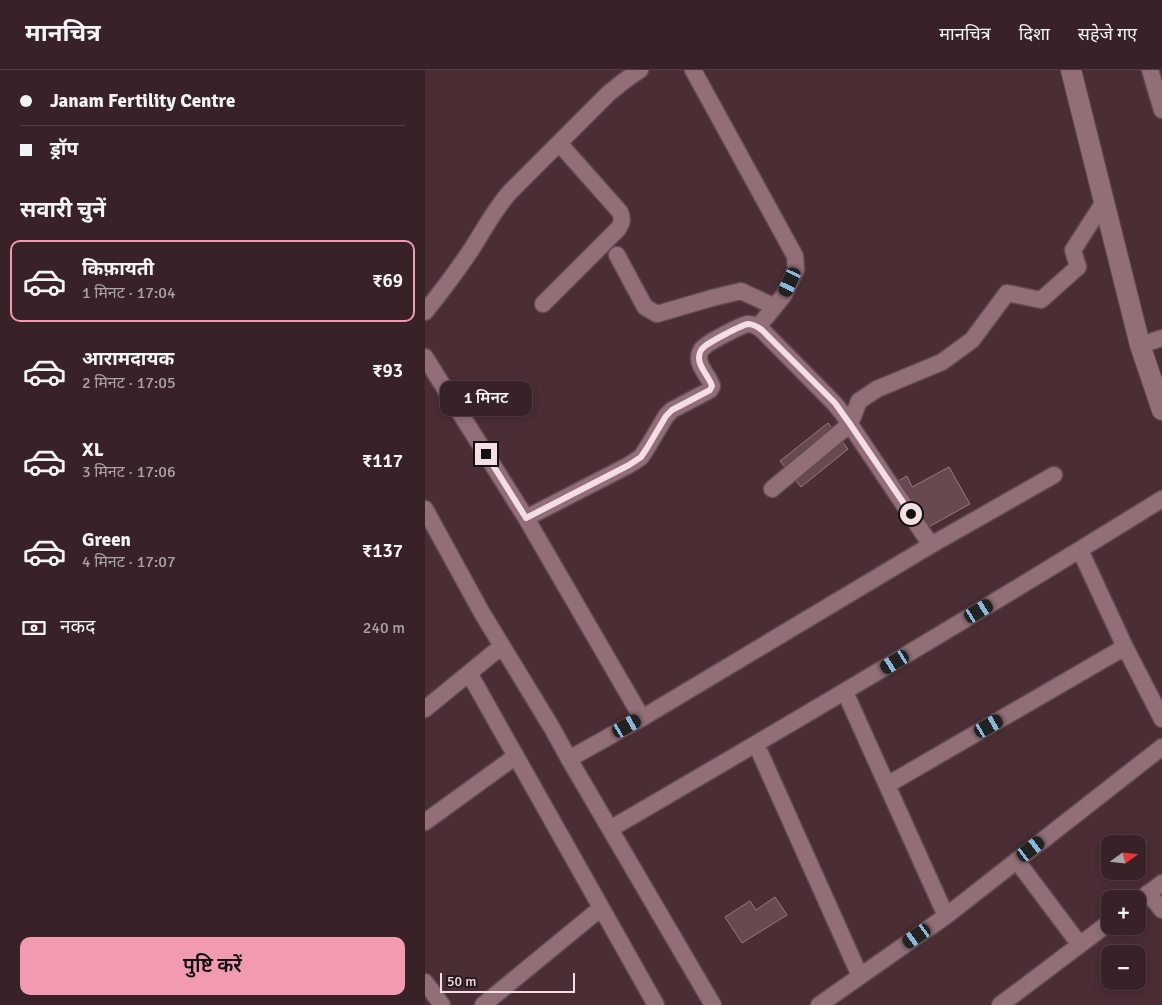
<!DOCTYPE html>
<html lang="hi">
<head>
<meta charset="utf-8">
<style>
	body { margin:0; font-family:Signika,"Noto Sans Devanagari",sans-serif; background:#432f33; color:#f1f3f6; height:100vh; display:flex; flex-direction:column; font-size:19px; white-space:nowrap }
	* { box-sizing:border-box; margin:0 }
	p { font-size:16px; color:#aba4a7 }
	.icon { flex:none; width:28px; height:28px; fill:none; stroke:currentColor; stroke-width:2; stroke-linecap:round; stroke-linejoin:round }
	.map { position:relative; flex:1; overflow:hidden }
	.details { display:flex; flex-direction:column; background:#382227; width:425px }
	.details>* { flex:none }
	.hud { display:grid; align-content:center; height:110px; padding:0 20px; background:#382227 }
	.needle { width:32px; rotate:75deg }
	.fabs { position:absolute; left:676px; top:765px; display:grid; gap:10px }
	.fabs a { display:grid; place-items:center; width:45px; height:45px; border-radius:10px; background:#382227; box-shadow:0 2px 8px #0003,0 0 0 1px #523f44; font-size:25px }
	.scale { position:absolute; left:15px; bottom:12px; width:135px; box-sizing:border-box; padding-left:5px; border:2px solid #f3dfe3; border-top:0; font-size:14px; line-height:18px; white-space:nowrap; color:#f3dfe3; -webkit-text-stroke:4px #281a1d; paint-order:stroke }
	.end { position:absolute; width:22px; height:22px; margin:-11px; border:6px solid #f3dfe3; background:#111; box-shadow:0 0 0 2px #111 }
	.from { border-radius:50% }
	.bubble { position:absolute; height:35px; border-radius:10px; background:#382227; box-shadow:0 2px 8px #0003,0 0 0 1px #523f44; font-size:16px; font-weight:600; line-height:35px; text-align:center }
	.car { position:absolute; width:15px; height:30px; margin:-15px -8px; border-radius:6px; box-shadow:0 0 4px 1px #0007; background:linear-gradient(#222 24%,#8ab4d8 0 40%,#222 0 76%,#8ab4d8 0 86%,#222 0) }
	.hud b { display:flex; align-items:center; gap:18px; height:48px; font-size:19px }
	.hud b+b { border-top:1px solid #523f44 }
	.hud i { width:12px; height:12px; background:#f1f3f6 }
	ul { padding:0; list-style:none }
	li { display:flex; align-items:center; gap:15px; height:82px; margin:0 10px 8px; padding:0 10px; border:2px solid transparent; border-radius:10px }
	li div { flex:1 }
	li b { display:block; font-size:19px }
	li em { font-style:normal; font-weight:600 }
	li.active { border-color:#f29aaf }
	li>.icon { width:45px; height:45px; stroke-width:1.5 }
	h2 { padding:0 20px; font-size:22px; line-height:60px }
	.pay { display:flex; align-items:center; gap:12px; height:55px; padding:0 20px; font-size:19px }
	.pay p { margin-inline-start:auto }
	.button { display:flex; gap:10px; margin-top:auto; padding:10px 20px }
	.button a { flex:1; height:58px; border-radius:10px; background:#f29aaf; color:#111; font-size:20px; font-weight:600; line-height:58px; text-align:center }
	header { display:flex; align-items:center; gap:30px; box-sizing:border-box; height:70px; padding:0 25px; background:#382227; border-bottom:1px solid #523f44 }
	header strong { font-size:24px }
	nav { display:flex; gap:28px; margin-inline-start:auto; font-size:18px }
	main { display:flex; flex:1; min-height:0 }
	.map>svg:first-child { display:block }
</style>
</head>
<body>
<header>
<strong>मानचित्र</strong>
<nav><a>मानचित्र</a><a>दिशा</a><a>सहेजे गए</a></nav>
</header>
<main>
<section class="details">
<div class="hud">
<b><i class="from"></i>Janam Fertility Centre</b>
<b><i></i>ड्रॉप</b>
</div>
<h2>सवारी चुनें</h2>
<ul>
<li class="active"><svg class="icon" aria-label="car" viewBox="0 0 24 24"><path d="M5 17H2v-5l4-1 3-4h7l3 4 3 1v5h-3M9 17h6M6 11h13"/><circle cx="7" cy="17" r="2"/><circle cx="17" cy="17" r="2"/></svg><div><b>किफ़ायती</b><p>1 मिनट · 17:04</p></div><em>₹69</em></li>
<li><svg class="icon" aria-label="car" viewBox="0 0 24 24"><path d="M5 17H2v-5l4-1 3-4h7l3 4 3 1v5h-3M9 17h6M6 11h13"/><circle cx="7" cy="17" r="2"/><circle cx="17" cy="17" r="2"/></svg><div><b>आरामदायक</b><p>2 मिनट · 17:05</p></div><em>₹93</em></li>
<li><svg class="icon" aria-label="car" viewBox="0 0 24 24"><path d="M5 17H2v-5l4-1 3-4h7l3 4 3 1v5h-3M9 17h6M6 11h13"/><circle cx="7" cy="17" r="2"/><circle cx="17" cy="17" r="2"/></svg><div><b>XL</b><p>3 मिनट · 17:06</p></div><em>₹117</em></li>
<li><svg class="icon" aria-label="car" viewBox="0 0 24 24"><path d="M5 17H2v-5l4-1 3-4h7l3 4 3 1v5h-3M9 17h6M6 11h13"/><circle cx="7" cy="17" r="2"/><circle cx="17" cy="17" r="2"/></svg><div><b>Green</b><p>4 मिनट · 17:07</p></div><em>₹137</em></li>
</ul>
<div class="pay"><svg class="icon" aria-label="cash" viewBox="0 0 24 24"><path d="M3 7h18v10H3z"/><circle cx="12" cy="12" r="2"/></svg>नकद<p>240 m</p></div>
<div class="button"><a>पुष्टि करें</a></div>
</section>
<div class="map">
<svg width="737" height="935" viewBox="0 0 737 935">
	<rect width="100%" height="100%" fill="#4b2d34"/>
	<path fill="#694950" stroke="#9a777e" d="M403,353L423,379L376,417L355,391Z
		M524,397L545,434L489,465L462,417L482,406L487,417Z
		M350,827L362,845L317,873L300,847L325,831L331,840Z"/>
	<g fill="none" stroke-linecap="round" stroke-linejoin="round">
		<g stroke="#634a50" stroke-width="19">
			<path id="minor" d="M268,0L370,186L371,200L359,225L333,257
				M725,0L737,40
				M192,185L220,237L232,244L287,228L316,221L348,236
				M118,234L193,159C197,153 198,149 195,142L134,73
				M0,242C16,222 32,201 46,180C59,160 69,140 85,122L184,23L199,11L215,0
				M715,275L737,268
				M0,287L101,448L217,648L144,689
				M347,419L425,354L434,331L452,319L517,292L547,270L582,223L616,230L653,197L648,180L679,132
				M0,439L57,543L127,658L144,689L288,935
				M101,448L204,395L216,387L222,378L241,346L247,340L285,320L287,316C284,306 274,298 274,288C274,284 276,279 279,277C284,272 316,255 323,254C329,254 333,257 337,260L409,333L418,344L506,475
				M655,480L700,577L737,649
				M44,603L231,935
				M420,622L521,846
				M0,639L77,576
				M217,648L506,475L629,405
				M331,674L435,906
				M462,715L700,577
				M0,752L91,686
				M185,759C371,651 555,542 737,429
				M592,791L655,875
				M723,823L737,840
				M712,832L737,813
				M0,912L17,935
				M58,935L176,838
				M394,935L521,846L737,677
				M575,935L685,852"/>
		</g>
		<g stroke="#634a50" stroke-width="22">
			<path id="tertiary" d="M646,0L715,275L737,340"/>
		</g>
		<use href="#minor" stroke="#926f77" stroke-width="16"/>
		<use href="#tertiary" stroke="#926f77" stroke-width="20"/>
	</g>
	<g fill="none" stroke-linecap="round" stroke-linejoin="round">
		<path stroke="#f3dfe3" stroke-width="6" d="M61,384L101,448L204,395L216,387L222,378L241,346L247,340L285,320L287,316C284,306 274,298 274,288C274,284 276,279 279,277C284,272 317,255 323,254C329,254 333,257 337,260L410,333L425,354L486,444"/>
	</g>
</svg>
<div class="fabs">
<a><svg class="needle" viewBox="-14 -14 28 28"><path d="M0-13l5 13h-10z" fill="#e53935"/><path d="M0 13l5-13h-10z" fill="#aba4a7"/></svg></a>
<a>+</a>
<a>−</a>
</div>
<div class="scale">50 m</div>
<i class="end from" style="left:486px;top:444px"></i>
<i class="end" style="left:61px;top:384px"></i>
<div class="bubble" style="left:15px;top:311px;width:92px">1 मिनट</div>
<i class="car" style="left:365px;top:212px;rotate:205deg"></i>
<i class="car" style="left:554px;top:541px;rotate:59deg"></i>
<i class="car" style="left:470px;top:592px;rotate:239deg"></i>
<i class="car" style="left:202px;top:656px;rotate:60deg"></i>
<i class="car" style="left:564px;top:656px;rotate:60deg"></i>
<i class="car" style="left:606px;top:779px;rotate:52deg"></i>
<i class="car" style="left:492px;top:866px;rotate:235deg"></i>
</div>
</main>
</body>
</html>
